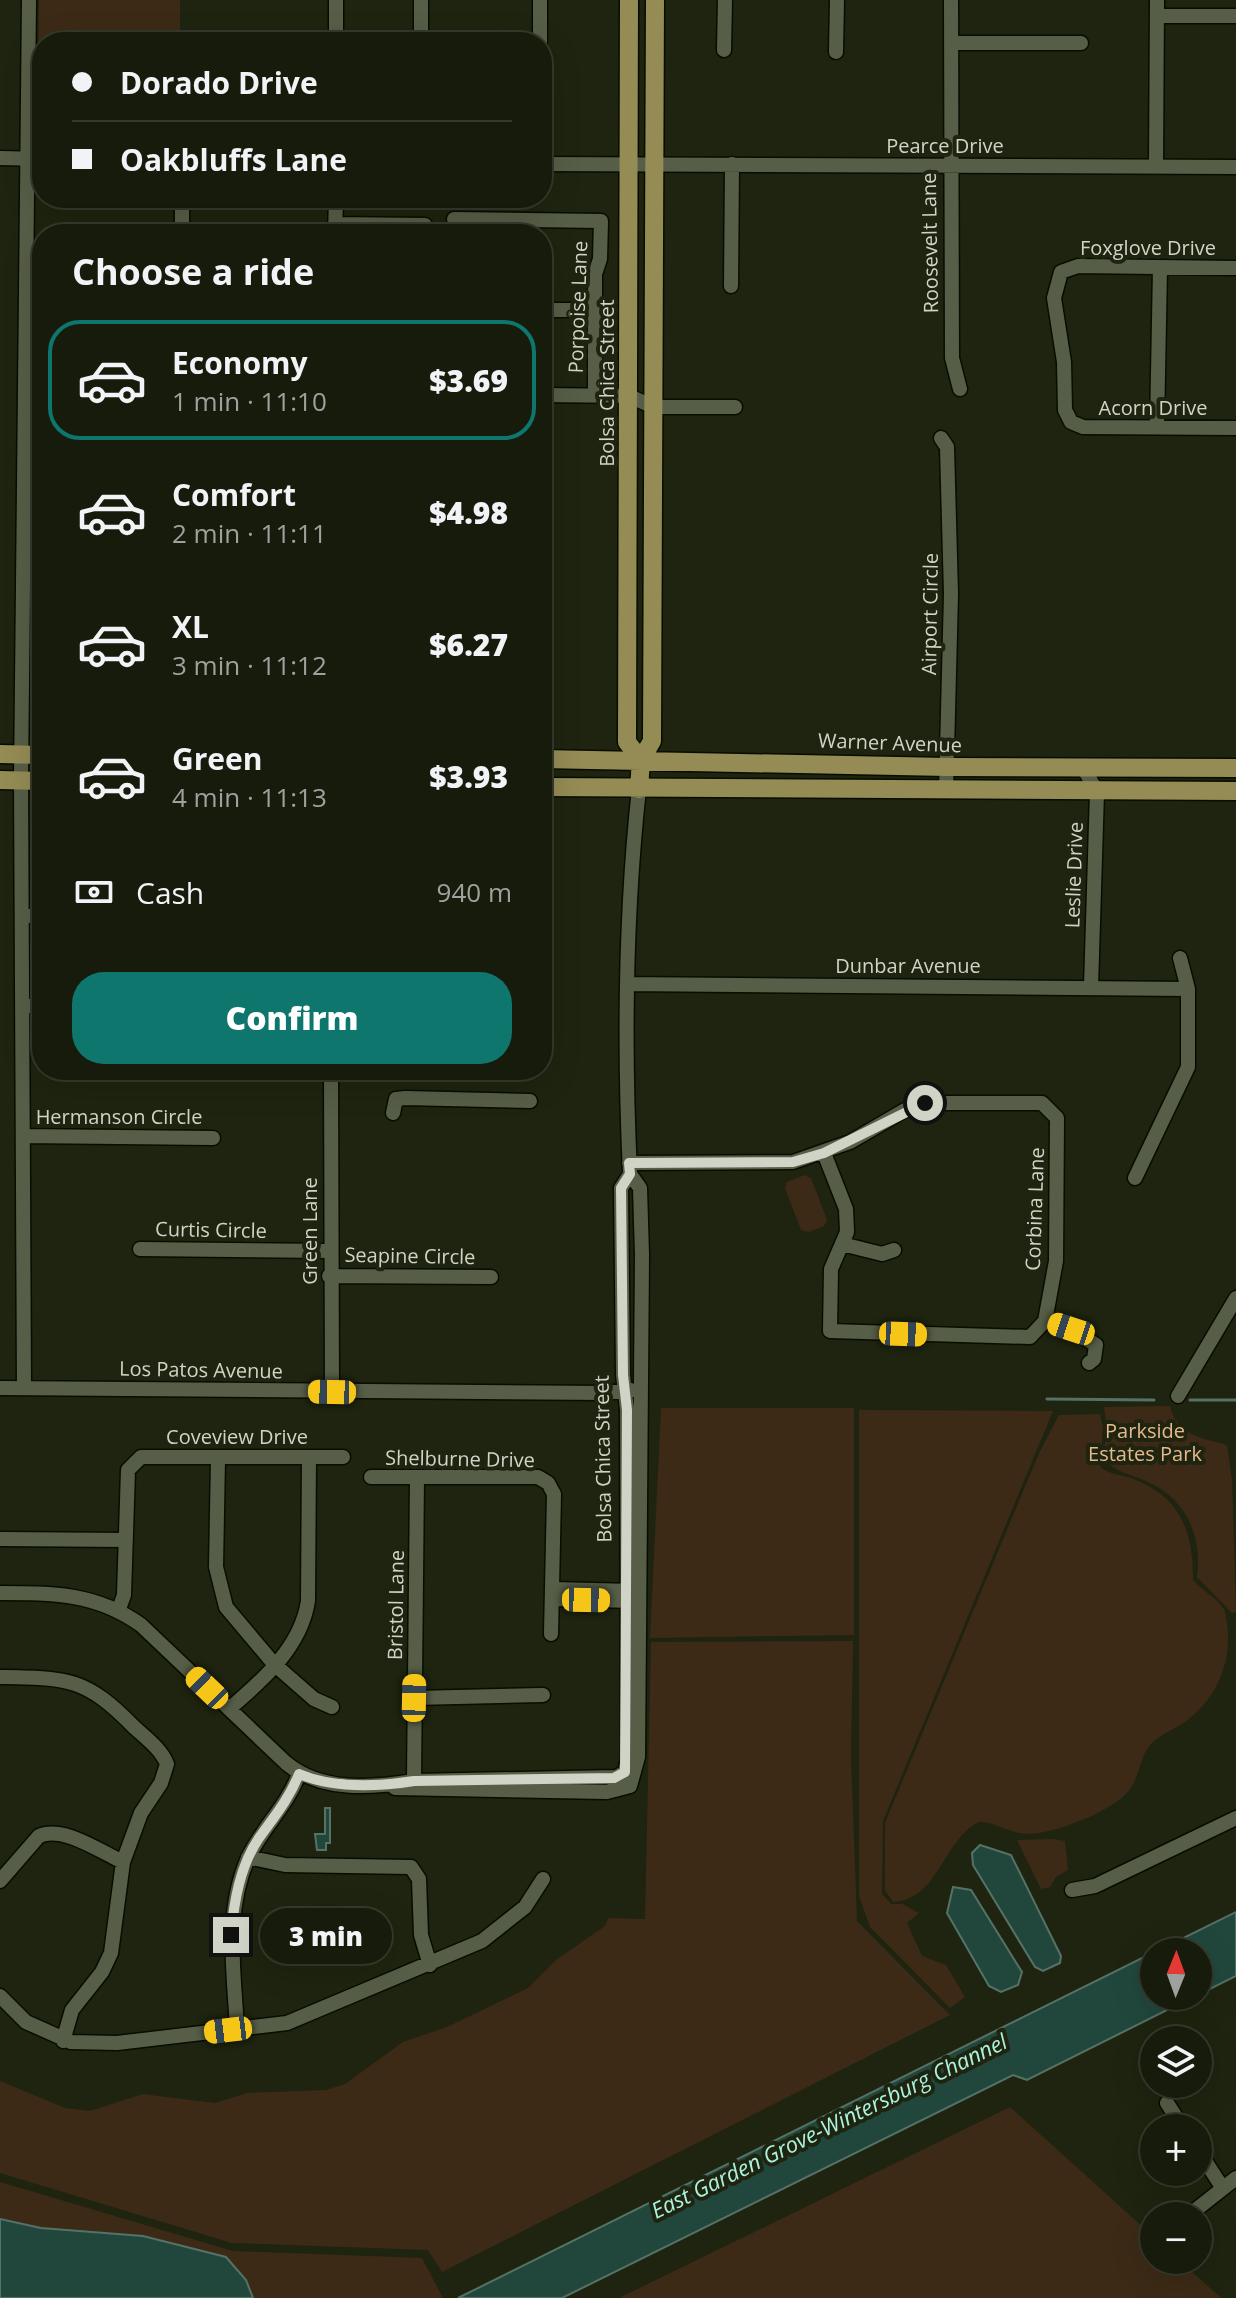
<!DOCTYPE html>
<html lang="en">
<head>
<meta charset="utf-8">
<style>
	body { margin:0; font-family:"Open Sans",sans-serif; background:#232819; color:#f1f3f6; height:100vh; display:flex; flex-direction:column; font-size:30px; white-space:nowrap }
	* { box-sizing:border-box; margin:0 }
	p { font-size:26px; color:#9ea19d }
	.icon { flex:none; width:44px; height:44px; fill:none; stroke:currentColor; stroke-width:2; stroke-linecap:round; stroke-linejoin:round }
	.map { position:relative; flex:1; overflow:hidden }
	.drawer { position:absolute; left:32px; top:224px; width:520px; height:856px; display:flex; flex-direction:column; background:#161b0b; border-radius:32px; box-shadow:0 8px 32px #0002,0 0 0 2px #35392c }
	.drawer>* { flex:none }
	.banner { position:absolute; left:32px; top:32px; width:520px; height:176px; border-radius:32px; box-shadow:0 8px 32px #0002,0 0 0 2px #35392c; display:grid; align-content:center; height:176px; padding:0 40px; background:#161b0b }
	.needle { width:52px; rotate:1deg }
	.tools { position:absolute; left:1140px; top:1938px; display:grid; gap:16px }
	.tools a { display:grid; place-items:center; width:72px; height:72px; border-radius:50%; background:#161b0b; box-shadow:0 8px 32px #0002,0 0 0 2px #35392c; font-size:40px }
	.end { position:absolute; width:36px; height:36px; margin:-18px; border:10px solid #d0d4c7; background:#111; box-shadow:0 0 0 4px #111 }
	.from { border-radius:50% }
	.bubble { position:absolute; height:56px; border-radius:28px; background:#161b0b; box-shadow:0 8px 32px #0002,0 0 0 2px #35392c; font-size:26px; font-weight:800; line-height:56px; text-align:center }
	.car { position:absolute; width:24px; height:48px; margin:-24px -12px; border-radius:10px; box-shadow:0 0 6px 2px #0007; background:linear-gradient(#f5c518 24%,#345 0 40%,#f5c518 0 76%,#345 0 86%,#f5c518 0) }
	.banner b { display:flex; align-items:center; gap:28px; height:76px; font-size:30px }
	.banner b+b { border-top:2px solid #35392c }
	.banner i { width:20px; height:20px; background:#f1f3f6 }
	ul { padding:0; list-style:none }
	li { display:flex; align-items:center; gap:24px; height:120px; margin:0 16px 12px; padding:0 24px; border:4px solid transparent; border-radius:32px }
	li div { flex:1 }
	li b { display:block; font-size:30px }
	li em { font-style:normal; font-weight:800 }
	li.active { border-color:#0f766e }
	li>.icon { width:72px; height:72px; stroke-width:1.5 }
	h2 { padding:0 40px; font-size:36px; line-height:96px }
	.pay { display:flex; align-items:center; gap:20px; height:88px; padding:0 40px; font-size:30px }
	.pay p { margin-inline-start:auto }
	.action { display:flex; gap:16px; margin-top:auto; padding:16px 40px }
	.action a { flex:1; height:92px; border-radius:32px; background:#0f766e; color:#fff; font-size:32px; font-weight:800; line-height:92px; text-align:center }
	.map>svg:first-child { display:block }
</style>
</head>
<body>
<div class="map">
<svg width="1236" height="2298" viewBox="0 0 1236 2298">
	<rect width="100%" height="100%" fill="#1e240f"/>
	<path fill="#3c2a16" d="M39,0H180V42H42V75H38Z
		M805,1175L811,1178L827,1220L824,1226L809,1232L801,1230L785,1188L787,1182Z
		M1170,1406C1177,1435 1201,1438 1227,1445L1232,1479L1236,1612L1232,1613L1197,1577C1203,1536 1185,1497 1146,1481C1129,1473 1115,1473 1103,1458L1107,1428L1104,1407Z
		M661,1408H854V1635L650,1638Z
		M859,1410L1053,1411L883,1821L882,1894L891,1904H902L919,1913L907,1923L922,1956L946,1965L965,1997L950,2008L870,1927L859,1896Z
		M1100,1414L1103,1428L1100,1467C1110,1475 1124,1475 1136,1480C1182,1499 1193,1533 1193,1580C1202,1591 1215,1596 1224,1609C1236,1652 1221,1696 1185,1722C1175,1729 1163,1733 1154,1741C1138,1755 1141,1779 1126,1794C1108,1813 1046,1838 1020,1833C1006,1831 994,1822 979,1822C942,1840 940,1899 893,1902L885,1890V1823L1039,1453L1059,1415Z
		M853,1641L851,1756L857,1921L950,2015L442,2272L428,2250L232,2243L0,2173V2081L65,2108L90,2111L143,2094L215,2103L247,2093L326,2090L345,2084L403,2042L447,2027L528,1988L556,1960L605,1926L609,1918L645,1919L651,1642Z
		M1052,1839L1065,1841L1068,1870L1056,1877L1050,1887L1041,1889L1017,1840Z
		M1010,2107L1154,2237V2260H1179L1221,2298H619Z
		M0,2182L233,2251L422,2258L443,2298H0Z"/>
	<path fill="#21473d" stroke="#567166" stroke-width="2" d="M325,1808H330V1843H326V1850H317L315,1834H325Z
		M980,1845L1011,1855L1061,1956L1060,1963L1043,1971L1035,1967L973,1865L972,1853Z
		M953,1887L971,1890L1022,1972L1018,1985L1001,1992L989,1986L947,1913Z
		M1236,1912V1976L1198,1995V1952H1155Z
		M1154,1952V1996H1195L1027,2080L1013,2075L562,2298H458Z
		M0,2219L41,2228L143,2236L226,2257L246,2280L253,2298H0Z"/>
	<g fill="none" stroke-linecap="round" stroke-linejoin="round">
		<path stroke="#567166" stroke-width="3" d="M1047,1399L1154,1400
			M1190,1400H1236"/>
		<g stroke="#080d00" stroke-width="17">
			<path id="minor" d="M421,0V36
				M540,0V42
				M951,0L952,358L960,389
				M1157,16H1236
				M336,42V0
				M951,43H1081
				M724,50L725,0
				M836,52L837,0
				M0,158L42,159
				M542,164L1236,167
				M1156,167L1157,0
				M182,198V234
				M454,219L601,221L600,259L595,274V396
				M335,224L425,225
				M335,234L336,198
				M1236,268L1078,266L1061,272L1054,298L1064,362L1065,410L1071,422L1083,427L1236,428
				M731,286L732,164
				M542,310H596
				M542,395L629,396L654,407H735
				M1157,427L1160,268
				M941,438L947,447L951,594L946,791
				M1083,767L1097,792L1091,987
				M23,916H42
				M627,984L1188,989
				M23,1006H42
				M331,1070L332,1392
				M393,1113L396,1099L405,1098L530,1101
				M24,1136L213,1138
				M824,1153L846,1209L847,1232L831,1269L830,1331L1030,1337L1045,1321
				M629,1163L793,1162L850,1142L905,1110L925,1103H1042L1057,1118L1056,1261L1045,1321
				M1135,1178L1188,1067V989L1180,958
				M842,1244L882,1254L894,1250
				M140,1249L329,1251
				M329,1276L491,1277
				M1045,1321L1071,1329L1096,1345L1094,1359L1089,1363
				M0,1388L605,1393L631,1390
				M24,1388L21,780L29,0
				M1178,1396L1236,1298
				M218,1458L216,1567L226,1607L274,1664L314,1699L332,1707
				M371,1477H538L548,1483L554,1494L551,1634
				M0,1539L126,1540
				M552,1589L634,1591
				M0,1593C54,1593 96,1593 141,1625L286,1763C321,1792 371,1788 414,1781L617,1777L625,1772L628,1759L627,1410L623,1375L621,1188L630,1174
				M552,1599L634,1601
				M119,1609L124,1595L128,1470L141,1457H343
				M0,1677C68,1678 85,1677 134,1727C146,1738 161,1749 167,1764L161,1783L141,1813L123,1862L111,1953L102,1972L72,2010L63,2041
				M414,1698L543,1695
				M229,1709C263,1680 301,1647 308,1601L309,1457
				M414,1781L417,1478
				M395,1788L607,1792L630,1786L638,1757L642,1255L640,1188L630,1174C624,1046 625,916 639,789
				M248,1857L285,1865L411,1867L419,1879L421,1935L430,1965
				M0,1881L39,1836C63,1825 101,1852 123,1862
				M1072,1890L1095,1886L1236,1818
				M0,1996L26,2022L71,2042L117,2043L287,2023L482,1941L525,1907L543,1879
				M237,2029C234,1971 224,1913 248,1858C262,1828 287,1806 299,1774
				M1167,2103L1183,2128
				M1198,2150L1222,2187
				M1188,2216L1236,2178"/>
		</g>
		<g stroke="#080d00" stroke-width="21">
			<path id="major" d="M629,0L627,742L641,760
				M0,754L42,755
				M542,759L947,767L1236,768
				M0,780L42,781
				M542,787L1236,791
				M639,789L641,760L652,741L655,0"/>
		</g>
		<use href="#minor" stroke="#575e47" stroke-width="14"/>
		<use href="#major" stroke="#948b55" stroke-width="18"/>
	</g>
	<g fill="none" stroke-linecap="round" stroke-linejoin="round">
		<path stroke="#d0d4c7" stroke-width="10" d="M231,1935C234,1901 240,1866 259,1838C274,1817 289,1799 299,1774C335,1789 376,1787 414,1781L614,1778L625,1772L627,1410L623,1375L621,1188L630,1174L629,1163L793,1162L824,1153L925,1103"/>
	</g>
	<g text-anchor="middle" stroke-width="8" stroke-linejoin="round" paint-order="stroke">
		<g font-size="20" fill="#d0d4c7" stroke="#1e240f">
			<text x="945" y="153">Pearce Drive</text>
			<text transform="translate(930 243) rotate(-91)" y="7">Roosevelt Lane</text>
			<text x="1148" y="255">Foxglove Drive</text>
			<text transform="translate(578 307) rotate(-88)" y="7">Porpoise Lane</text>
			<text transform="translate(607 383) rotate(-90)" y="7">Bolsa Chica Street</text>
			<text x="1153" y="415">Acorn Drive</text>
			<text transform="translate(930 614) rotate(-89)" y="7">Airport Circle</text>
			<text transform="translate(890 743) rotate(2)" y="7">Warner Avenue</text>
			<text transform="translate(1074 875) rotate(-88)" y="7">Leslie Drive</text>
			<text x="908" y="973">Dunbar Avenue</text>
			<text x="119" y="1124">Hermanson Circle</text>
			<text transform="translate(1035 1209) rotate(-88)" y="7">Corbina Lane</text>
			<text transform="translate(211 1230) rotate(1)" y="7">Curtis Circle</text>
			<text transform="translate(310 1231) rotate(-90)" y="7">Green Lane</text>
			<text transform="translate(410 1256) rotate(1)" y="7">Seapine Circle</text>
			<text transform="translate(201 1370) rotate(1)" y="7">Los Patos Avenue</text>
			<text x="237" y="1444">Coveview Drive</text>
			<text transform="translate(460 1459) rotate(1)" y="7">Shelburne Drive</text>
			<text transform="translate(603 1459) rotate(-91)" y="7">Bolsa Chica Street</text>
			<text transform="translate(396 1605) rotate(-89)" y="7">Bristol Lane</text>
		</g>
		<g font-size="20" fill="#e4ba8d" stroke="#1e240f">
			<text x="1145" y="1438">Parkside<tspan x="1145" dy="23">Estates Park</tspan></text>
		</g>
		<g font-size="22" font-style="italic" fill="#abf3df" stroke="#1e240f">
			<text transform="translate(829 2126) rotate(-26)" y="8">East Garden Grove-Wintersburg Channel</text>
		</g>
	</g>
</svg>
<div class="tools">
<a><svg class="needle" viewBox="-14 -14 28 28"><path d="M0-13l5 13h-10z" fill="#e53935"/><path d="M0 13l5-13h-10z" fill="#9ea19d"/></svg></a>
<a><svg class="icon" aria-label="layers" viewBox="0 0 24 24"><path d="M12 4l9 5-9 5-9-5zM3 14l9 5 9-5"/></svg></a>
<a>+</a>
<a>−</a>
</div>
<i class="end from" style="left:925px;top:1103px"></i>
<i class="end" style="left:231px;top:1935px"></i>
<div class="bubble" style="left:260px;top:1908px;width:132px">3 min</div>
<i class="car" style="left:1071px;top:1329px;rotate:288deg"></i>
<i class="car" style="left:903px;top:1334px;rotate:92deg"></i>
<i class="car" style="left:332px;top:1392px;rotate:271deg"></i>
<i class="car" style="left:586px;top:1600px;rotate:91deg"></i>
<i class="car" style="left:207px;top:1688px;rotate:314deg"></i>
<i class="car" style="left:414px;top:1698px;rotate:1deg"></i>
<i class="car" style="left:228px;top:2030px;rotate:263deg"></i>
<div class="banner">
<b><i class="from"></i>Dorado Drive</b>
<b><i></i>Oakbluffs Lane</b>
</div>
<section class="drawer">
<h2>Choose a ride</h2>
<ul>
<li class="active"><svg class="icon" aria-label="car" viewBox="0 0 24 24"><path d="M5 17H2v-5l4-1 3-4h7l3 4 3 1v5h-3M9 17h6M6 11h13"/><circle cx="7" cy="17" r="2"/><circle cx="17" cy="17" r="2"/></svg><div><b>Economy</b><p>1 min · 11:10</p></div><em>$3.69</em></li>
<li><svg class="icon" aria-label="car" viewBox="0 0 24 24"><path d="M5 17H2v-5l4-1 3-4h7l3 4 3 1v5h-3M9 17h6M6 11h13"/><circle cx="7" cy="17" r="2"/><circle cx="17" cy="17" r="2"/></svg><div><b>Comfort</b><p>2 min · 11:11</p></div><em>$4.98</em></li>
<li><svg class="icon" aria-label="car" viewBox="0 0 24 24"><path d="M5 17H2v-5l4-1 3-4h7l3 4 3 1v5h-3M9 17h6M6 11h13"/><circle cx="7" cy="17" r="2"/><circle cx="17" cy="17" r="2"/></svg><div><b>XL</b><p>3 min · 11:12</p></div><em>$6.27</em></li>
<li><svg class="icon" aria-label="car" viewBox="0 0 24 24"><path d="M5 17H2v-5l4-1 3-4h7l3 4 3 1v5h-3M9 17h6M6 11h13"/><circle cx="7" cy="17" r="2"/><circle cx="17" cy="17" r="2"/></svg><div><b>Green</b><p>4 min · 11:13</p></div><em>$3.93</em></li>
</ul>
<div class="pay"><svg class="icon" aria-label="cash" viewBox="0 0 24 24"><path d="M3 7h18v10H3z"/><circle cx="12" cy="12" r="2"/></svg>Cash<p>940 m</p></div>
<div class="action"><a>Confirm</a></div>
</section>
</div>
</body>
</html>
